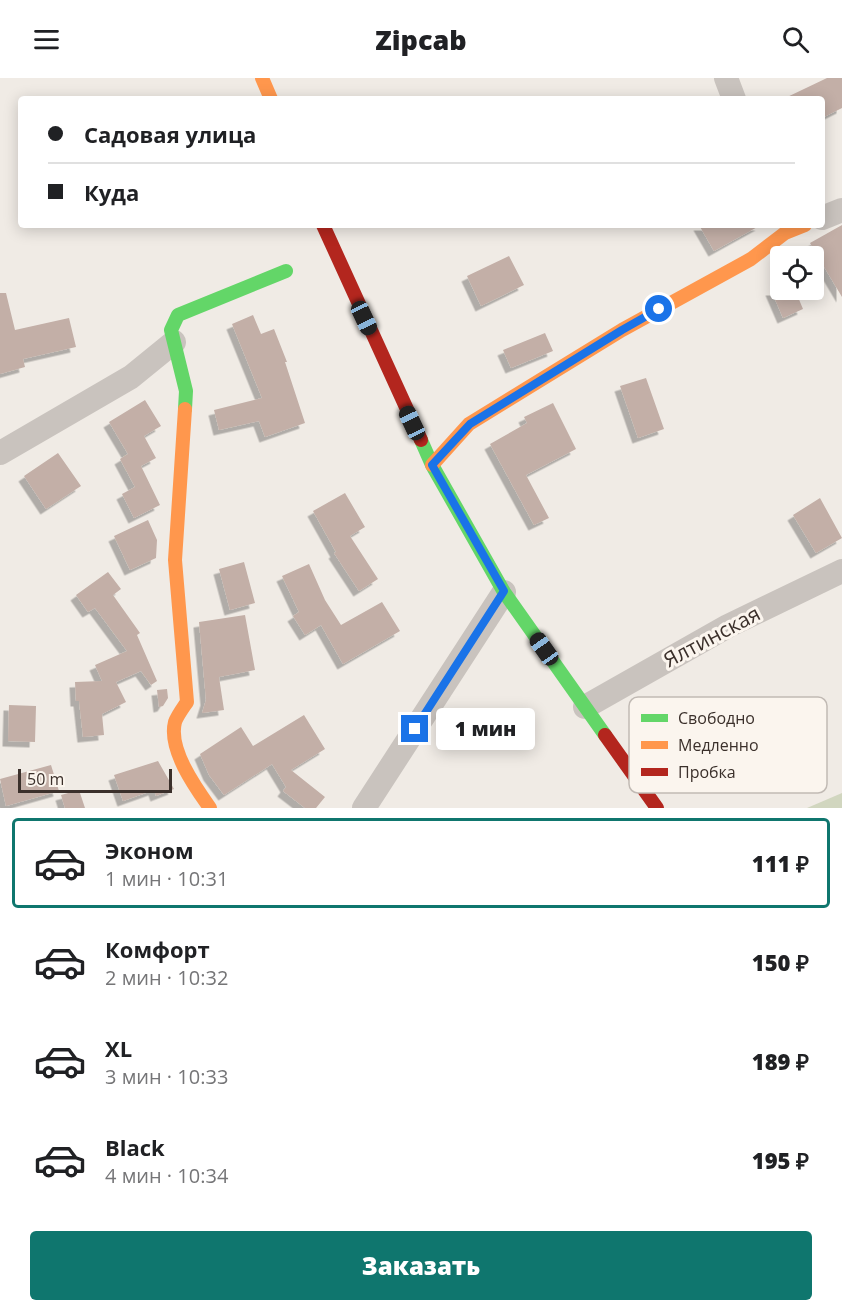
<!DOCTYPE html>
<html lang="ru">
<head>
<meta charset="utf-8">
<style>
	body { margin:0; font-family:"Open Sans",sans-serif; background:#f2f2f2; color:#202124; height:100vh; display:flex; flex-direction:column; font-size:22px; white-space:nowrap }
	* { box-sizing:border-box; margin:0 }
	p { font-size:20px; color:#757577 }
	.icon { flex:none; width:33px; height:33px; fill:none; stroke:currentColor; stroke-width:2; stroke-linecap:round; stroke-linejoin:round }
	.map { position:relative; height:730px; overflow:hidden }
	.side { display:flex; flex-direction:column; background:#fff; flex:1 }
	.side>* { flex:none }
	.hud { position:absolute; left:18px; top:18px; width:807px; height:132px; border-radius:6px; box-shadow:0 3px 15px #0003; display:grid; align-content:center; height:132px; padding:0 30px; background:#fff }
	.tools { position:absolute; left:770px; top:168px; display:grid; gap:12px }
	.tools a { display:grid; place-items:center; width:54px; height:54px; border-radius:6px; background:#fff; box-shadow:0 3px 15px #0003; font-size:30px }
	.scale { position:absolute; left:18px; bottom:15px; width:154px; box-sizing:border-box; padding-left:6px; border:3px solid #3b302b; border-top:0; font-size:16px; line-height:21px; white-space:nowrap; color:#3b302b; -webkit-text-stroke:4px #fbf5ee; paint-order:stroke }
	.end { position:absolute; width:27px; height:27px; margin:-14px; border:8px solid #1a73e8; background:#fff; box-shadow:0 0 0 3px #fff }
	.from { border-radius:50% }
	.bubble { position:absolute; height:42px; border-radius:6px; background:#fff; box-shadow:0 3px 15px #0003; font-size:20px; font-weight:800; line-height:42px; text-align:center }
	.car { position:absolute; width:18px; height:36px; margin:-18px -9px; border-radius:8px; box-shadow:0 0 4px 2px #0007; background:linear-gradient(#222 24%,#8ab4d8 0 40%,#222 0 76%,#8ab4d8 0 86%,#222 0) }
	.hud b { display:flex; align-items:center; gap:21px; height:57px; font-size:22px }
	.hud b+b { border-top:2px solid #e0e0e0 }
	.hud i { width:15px; height:15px; background:#202124 }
	ul { padding:10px 0 0; list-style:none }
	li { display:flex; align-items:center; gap:18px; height:90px; margin:0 12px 9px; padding:0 18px; border:3px solid transparent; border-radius:6px }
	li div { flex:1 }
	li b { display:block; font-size:22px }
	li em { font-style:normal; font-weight:800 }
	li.current { border-color:#0f766e }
	li>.icon { width:54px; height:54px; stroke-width:1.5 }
	.button { display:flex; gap:12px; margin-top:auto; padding:12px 30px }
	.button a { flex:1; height:69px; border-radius:6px; background:#0f766e; color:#fff; font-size:24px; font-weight:800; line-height:69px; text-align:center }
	header { display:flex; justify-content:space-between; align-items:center; height:78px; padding:0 30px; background:#fff; font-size:27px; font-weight:800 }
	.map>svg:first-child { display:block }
</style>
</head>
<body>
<header><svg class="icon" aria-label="menu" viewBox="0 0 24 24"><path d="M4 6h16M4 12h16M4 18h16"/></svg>Zipcab<svg class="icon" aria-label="search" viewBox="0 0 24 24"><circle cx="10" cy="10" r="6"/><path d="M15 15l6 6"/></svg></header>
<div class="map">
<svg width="842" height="730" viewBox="0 0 842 730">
	<defs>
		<filter id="shadow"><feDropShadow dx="-5.5" dy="5.5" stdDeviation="0" flood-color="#0004"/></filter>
	</defs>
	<rect width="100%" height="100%" fill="#f0ebe5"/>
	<path fill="#d1d6bf" d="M842,715V730H807Z"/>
	<path fill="#c3afa7" filter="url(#shadow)" d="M827,0H842V30L822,40V21H783Z
		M699,147H761L714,173Z
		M842,147V219L810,165Z
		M509,178L524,207L481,228L467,198Z
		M771,212H795L803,231L783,240Z
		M0,215H6L15,252L69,240L76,269L23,281L25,289L0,296Z
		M253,237L261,256L274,251L287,284H285L305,345L265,359L259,343L219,352L214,332L262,320L232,246Z
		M545,255L553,273L511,290L503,272Z
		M646,300L664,351L638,360L620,308Z
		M145,322L161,348L144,358L156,380L141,388L160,427L134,440L122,416L135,409L120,381L128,376L109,344Z
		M553,325L576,371L526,397L549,440L534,447L490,366L527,345L524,339Z
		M58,375L81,408L46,431L24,398Z
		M345,415L365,449L350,458L378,501L359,513L334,475L336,474L313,433Z
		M820,420L842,460L816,475L793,437Z
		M148,442L157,462L156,480L130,492L114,458Z
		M244,484L255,525L230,532L219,491Z
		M309,486L325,522L341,547L382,524L400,553L343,586L321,547L305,557L293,538L299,534L282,498Z
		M108,494L121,511L113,517L140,555L137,557L157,603L151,607L141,593L116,604L126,624L102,636L104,657L83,659L79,623H76L75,604L102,603L95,587L127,573L95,530L88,534L76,517Z
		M245,537L255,592L219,599L224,632L202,635L206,622L199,544Z
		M167,611L168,620L163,628L159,629L157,612Z
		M9,627L36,628L35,664L8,663Z
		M304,637L325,671L291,692L325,719L316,730H305L283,713L286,709L272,686L224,717L209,697L200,676L241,649L253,668Z
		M158,683L174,711L156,718L154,712L123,723L114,697Z
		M51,687L59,713L6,728L0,701Z
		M79,712L85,730H65L61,717Z"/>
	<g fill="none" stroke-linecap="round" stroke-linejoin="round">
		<path stroke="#c9c3be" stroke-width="24" d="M726,0L734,21
			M822,140L842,132
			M0,375L131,299L174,264
			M585,629L728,548L842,493
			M364,730L504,514"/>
		<path stroke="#63d668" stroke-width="14" d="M185,331L186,313L171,252L178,237L286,193
			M421,362L432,387L504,514L605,657"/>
		<path stroke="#ff974d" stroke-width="14" d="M262,0L271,21
			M185,331L175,482L187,624C183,630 177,638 175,644C168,671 195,709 210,730
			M432,387L469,346L622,252L751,181L785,155L805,147"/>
		<path stroke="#b3261e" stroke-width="14" d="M323,147L421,362
			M605,657L657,730"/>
	</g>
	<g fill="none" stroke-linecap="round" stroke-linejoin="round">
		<path stroke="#1a73e8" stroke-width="8" d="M415,651L504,513L432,387L470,346L622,252L659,231"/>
	</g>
	<g text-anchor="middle" stroke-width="6" stroke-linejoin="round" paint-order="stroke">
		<g font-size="21" fill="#3b302b" stroke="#fbf5ee">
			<text transform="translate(712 559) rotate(-28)" y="7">Ялтинская</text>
		</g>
	</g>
	<rect x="629" y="619" width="198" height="96" rx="9" fill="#fbf5ee" stroke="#c1bab4" stroke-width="1.5"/>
	<rect x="641" y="636" width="27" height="8" fill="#63d668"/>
	<rect x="641" y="663" width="27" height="8" fill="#ff974d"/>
	<rect x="641" y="690" width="27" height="8" fill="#b3261e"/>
	<g font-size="16" fill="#3b302b">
		<text x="678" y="646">Свободно</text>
		<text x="678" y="673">Медленно</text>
		<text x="678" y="700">Пробка</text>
	</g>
</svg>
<div class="tools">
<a><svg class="icon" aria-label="locate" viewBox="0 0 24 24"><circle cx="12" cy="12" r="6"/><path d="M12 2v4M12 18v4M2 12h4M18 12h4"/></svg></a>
</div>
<div class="scale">50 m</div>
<i class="end from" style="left:659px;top:231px"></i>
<i class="end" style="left:415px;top:651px"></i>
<div class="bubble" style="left:436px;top:630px;width:99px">1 мин</div>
<i class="car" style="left:364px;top:240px;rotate:155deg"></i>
<i class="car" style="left:412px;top:345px;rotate:335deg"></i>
<i class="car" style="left:544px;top:571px;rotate:325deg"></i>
<div class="hud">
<b><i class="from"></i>Садовая улица</b>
<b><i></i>Куда</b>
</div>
</div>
<section class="side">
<ul>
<li class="current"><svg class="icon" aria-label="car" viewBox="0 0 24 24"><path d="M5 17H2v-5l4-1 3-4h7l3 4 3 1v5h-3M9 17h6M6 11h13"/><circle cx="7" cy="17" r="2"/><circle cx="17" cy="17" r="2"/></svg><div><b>Эконом</b><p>1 мин · 10:31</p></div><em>111 ₽</em></li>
<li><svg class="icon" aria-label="car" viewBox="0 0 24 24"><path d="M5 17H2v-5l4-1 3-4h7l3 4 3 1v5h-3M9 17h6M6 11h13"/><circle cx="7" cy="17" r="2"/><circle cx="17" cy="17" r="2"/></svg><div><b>Комфорт</b><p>2 мин · 10:32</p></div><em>150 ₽</em></li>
<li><svg class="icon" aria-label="car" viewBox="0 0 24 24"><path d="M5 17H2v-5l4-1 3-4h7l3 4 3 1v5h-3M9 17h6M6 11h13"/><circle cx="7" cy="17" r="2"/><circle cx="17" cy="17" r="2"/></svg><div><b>XL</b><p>3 мин · 10:33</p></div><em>189 ₽</em></li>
<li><svg class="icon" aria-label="car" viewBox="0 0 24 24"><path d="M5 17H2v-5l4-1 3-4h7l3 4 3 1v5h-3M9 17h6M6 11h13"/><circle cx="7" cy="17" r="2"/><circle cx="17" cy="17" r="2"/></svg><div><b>Black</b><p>4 мин · 10:34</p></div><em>195 ₽</em></li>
</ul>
<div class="button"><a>Заказать</a></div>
</section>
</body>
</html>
